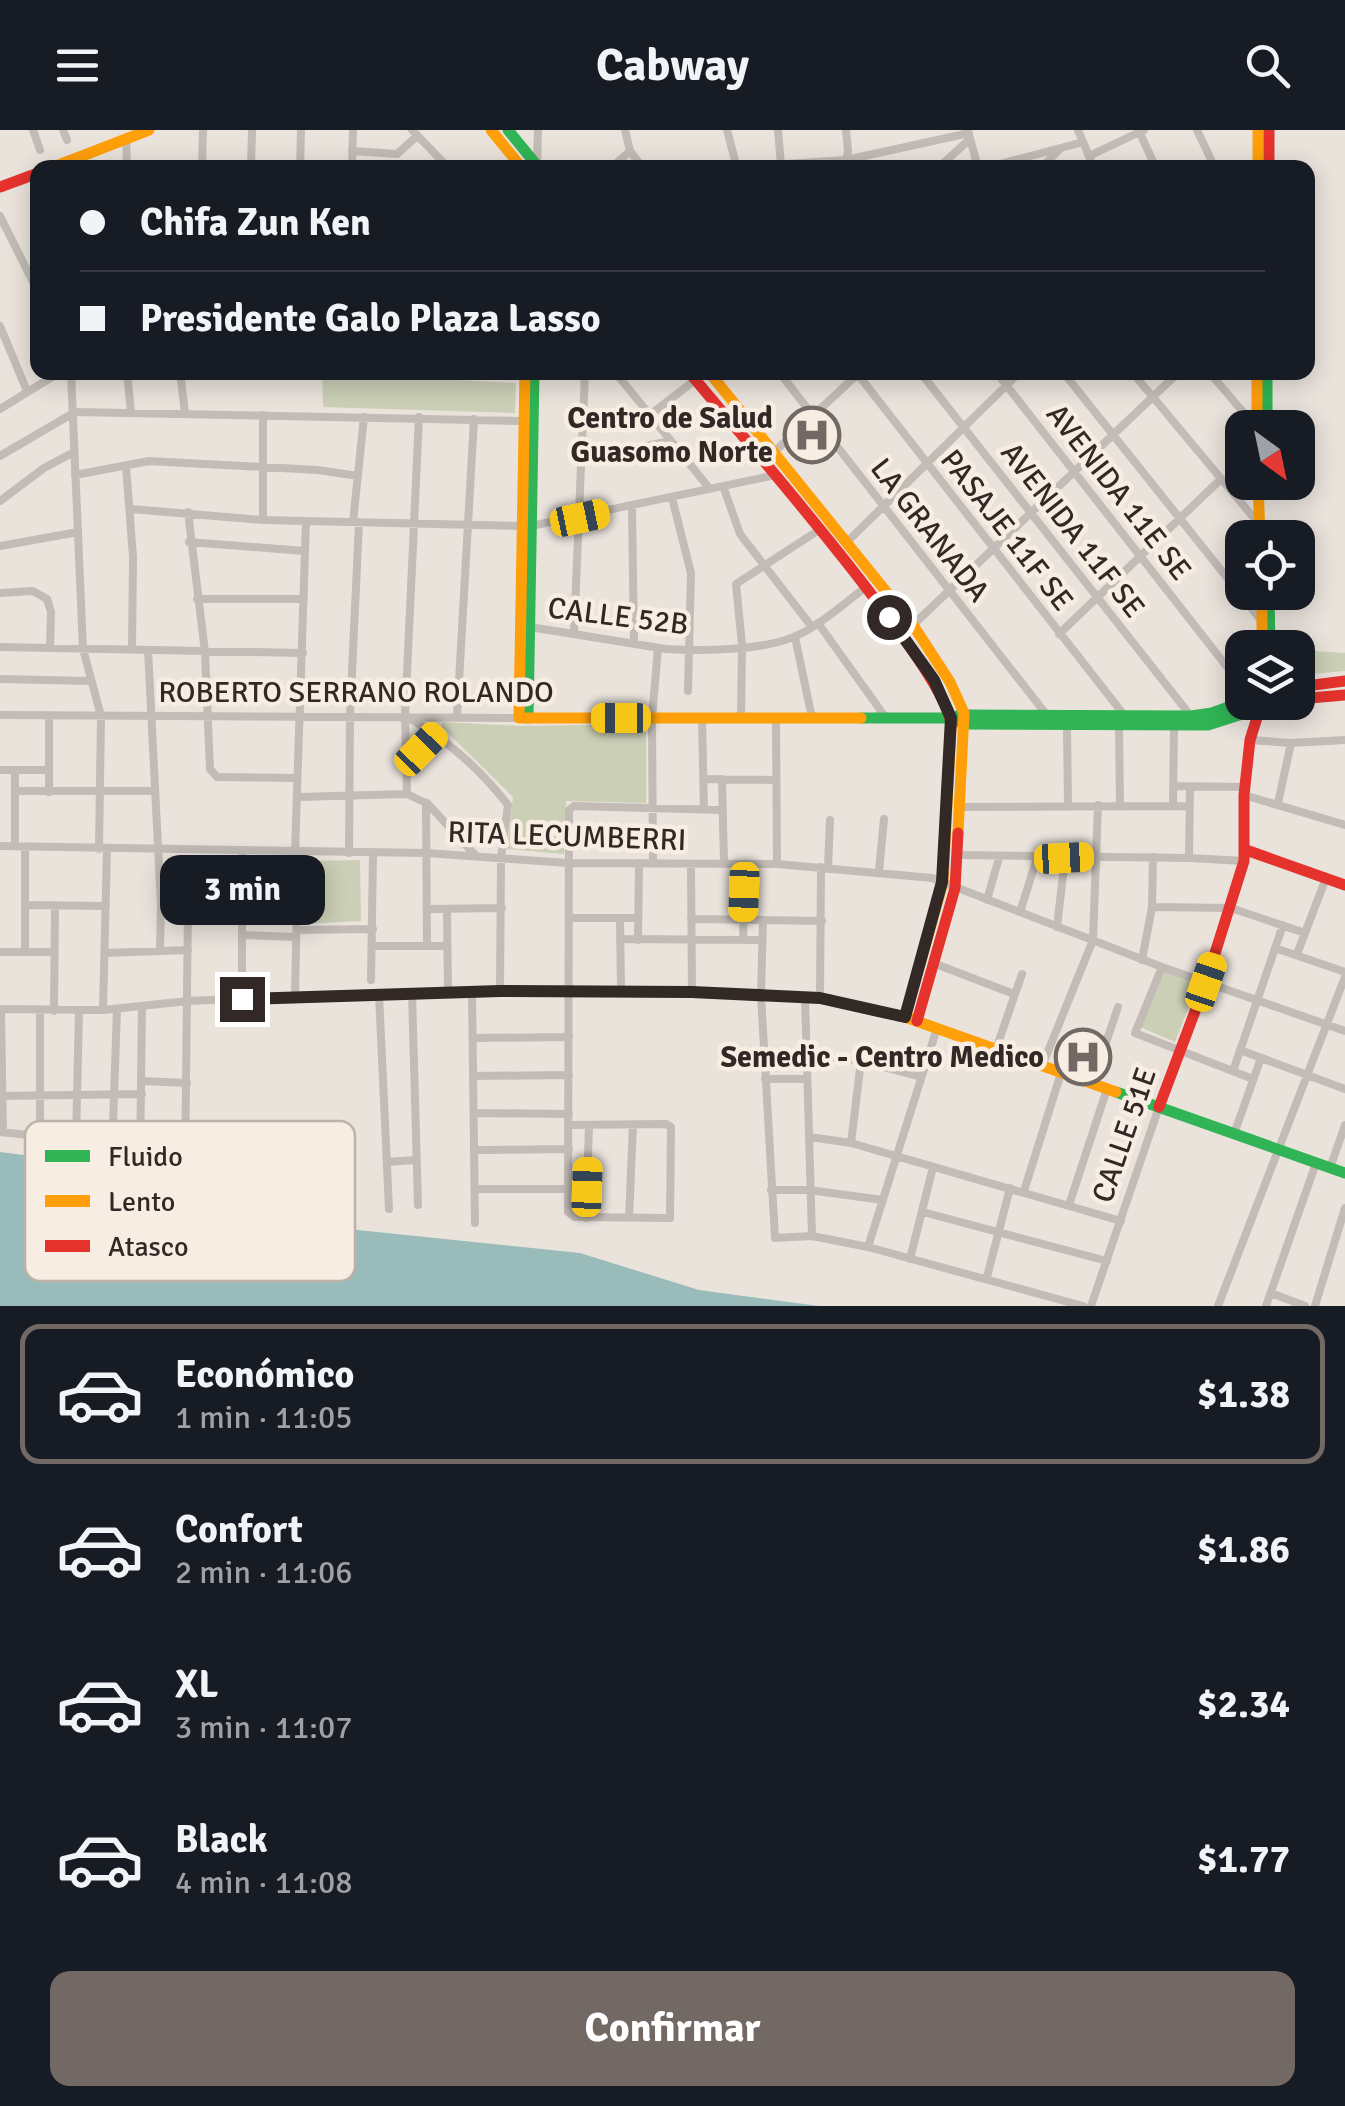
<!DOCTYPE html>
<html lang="es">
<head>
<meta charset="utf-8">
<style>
	body { margin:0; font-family:Signika,sans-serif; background:#242831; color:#f1f3f6; height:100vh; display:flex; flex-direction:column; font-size:38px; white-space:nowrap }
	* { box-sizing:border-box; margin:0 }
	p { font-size:32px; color:#9ea1a6 }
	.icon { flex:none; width:55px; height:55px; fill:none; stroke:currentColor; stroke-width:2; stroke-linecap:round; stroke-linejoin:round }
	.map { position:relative; height:1176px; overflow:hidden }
	.side { display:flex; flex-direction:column; background:#171b24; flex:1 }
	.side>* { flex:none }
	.guide { position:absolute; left:30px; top:30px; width:1285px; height:220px; border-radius:20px; box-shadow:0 5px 25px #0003; display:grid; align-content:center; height:220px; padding:0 50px; background:#171b24 }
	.needle { width:65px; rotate:147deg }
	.tools { position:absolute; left:1225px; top:280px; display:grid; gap:20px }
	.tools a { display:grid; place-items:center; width:90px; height:90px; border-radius:20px; background:#171b24; box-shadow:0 5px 25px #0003; font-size:50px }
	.end { position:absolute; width:45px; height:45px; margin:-22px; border:12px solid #322825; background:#fff; box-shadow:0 0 0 5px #fff }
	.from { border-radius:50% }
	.bubble { position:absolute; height:70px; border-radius:20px; background:#171b24; box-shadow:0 5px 25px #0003; font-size:32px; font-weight:700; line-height:70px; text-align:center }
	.car { position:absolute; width:30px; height:60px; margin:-30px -15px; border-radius:12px; box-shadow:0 0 8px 2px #0007; background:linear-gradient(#f5c518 24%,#345 0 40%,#f5c518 0 76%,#345 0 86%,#f5c518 0) }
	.guide b { display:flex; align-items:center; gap:35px; height:95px; font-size:38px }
	.guide b+b { border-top:2px solid #363941 }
	.guide i { width:25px; height:25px; background:#f1f3f6 }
	ul { padding:18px 0 0; list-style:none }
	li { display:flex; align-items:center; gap:30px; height:140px; margin:0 20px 15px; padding:0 30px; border:5px solid transparent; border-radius:20px }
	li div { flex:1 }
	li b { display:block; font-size:38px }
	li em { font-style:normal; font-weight:700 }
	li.on { border-color:#726965 }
	li>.icon { width:90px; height:90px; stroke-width:1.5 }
	.primary-button { display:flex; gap:20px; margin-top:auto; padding:20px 50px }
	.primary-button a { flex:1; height:115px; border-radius:20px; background:#726965; color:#fff; font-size:40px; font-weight:700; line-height:115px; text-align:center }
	header { display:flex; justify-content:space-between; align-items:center; height:130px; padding:0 50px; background:#171b24; font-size:45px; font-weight:700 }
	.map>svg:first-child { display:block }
</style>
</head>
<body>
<header><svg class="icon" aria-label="menu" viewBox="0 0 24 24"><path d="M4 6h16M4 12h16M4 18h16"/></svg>Cabway<svg class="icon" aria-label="search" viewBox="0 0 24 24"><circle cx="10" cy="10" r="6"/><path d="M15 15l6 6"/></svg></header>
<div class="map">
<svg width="1345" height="1176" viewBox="0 0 1345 1176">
	<rect width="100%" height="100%" fill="#eae3dc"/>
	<path fill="#cbcfb6" d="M322,243L516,253L515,283L323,277Z
		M1298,520L1345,523V541L1298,545Z
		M442,592L521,596L646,594V673L566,671L564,724L507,719L513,667L442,597Z
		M360,730L361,791L304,794L306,731Z
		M1163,840L1198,853L1175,912L1140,897Z"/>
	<path fill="#99bcba" d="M0,1022L110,1036L183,1069L252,1089L580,1123L699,1160L819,1176H0Z"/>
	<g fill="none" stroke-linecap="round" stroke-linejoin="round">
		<path stroke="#c2bbb6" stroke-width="8" d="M33,0L40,20
			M63,0L67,10
			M412,0L445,34
			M625,0L630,21L643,38
			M727,0L737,38
			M778,0L781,35
			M1078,0L1094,38
			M1197,0L1215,38
			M1139,1L1156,38
			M126,8L127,38
			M970,8L978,38
			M352,21L397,24L417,6
			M1089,26L1144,0
			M537,35L538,0
			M202,38L203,0
			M251,38L252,0
			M300,38L301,0
			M352,38L353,0
			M611,38L630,21
			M724,38L846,30L969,3
			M844,38L848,21L846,0
			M938,38L970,9
			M985,38L1083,12
			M1041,38L1059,20
			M0,86L38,162
			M0,196L27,261
			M71,242L83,519L101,586L99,719
			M127,242L131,282
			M180,242L185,283
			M615,242L710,359
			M779,242L1046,584
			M856,242L1124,585
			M920,242L1190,585
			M996,242L1242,556
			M1063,242L1260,489
			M1132,242L1259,394
			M1209,242L1255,296
			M0,279L60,242
			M263,285V390
			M650,285L695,250
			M419,287L405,586L407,664L426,673L427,816
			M774,322L860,242
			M0,326L75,282L525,291
			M584,329L670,311
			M126,336L133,427L132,520
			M75,345L149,331L318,340L358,346
			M723,356L740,404L812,497
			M672,368L691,443L688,561
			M0,371L44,338L74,322
			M632,377L634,512
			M131,379L263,390L523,396
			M188,382L205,522L210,639L217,647L297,648
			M353,392L364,287
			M531,396L776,345
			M189,412L305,421
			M846,413L1020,242
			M0,416L78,402
			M0,463L33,461L47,469L51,482L50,518
			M197,469H304
			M818,493L886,588
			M913,495L1179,242
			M530,497L666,519C702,521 768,521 800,504C823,493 844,473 865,458
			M574,502L585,242
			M1059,504L1221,349
			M795,507L812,588
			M0,517L303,523
			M148,520L161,775L160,820
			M0,549L91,551
			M0,585L519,588
			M457,586L474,289
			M409,588C449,612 479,638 508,675L501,727L500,861
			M702,588L704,680
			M741,588L742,515L736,454L819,400
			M776,588L777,734
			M1067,595L1068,676
			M1119,595L1120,676
			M1250,610L1291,613L1345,610
			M408,633L436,604
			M0,640H48
			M703,649L775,650
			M722,649L724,733
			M1173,656L1245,657
			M16,661H153
			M49,662V586
			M1244,665L1345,695
			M298,667L407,664
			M427,673L475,725
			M1278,673L1291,613
			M1173,676L1174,596
			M960,677L1189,676
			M0,716L427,723L568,733L777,734L932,748L1162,837L1345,901
			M15,716V640
			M25,718V822
			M295,723L306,391
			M349,723L350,586L359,392
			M957,725L1189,728L1244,731
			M1189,728L1190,657
			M653,733L652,588L658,518
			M691,734L692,863
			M828,737L830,690
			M879,741L884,689
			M987,770L999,728
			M25,775L106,776
			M161,775L242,776
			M1152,777L1231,778L1305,803
			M427,779L502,778
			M447,779L448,862
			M1020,782L1037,728
			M569,788H638
			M620,788L621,862
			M691,789L822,791
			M763,790L761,865L775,1108L812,1106L868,1117L1083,1176
			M1057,797L1065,728
			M297,800L373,799
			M243,805L296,807
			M620,809L762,810
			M638,810L639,733
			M743,810L745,734
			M373,816H447
			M1275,818L1345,842
			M0,822H54
			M105,823L188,820
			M1297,824L1326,748
			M1142,830L1152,777L1153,727
			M933,833L1014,864
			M1162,837L1135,903L1253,949
			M371,850L373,723
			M472,862L475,1093
			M412,863L418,1075
			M379,864L389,1079
			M295,866L298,723
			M805,867L812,1106
			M820,867L821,737
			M242,869V721
			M142,876L140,1031L144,1038L179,1047L185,1043L188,775
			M0,879L103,880L188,871L295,866L569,861L820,867L905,887
			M1,879L3,1002
			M103,880L107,719
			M54,881L55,776
			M40,882V1006
			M473,908L569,907
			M996,919L1022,844
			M1240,920L1345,959
			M806,925L861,931L921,947
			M1042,936L1093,810L1098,675
			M1233,941L1283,795
			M473,946L569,945
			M765,949H807
			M142,951L187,953
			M1092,954L1118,877
			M0,966L142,964
			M474,983L569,984
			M569,995L666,994L671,997L670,1088L575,1087L568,1082L569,680L574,676L723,680
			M0,1002L76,1010L79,881
			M1234,1004L1261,928
			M810,1007L851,1013L1121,1091
			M851,1013L861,931
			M475,1020L569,1019
			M112,1025L117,879
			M387,1032L416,1030
			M1330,1038L1345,995
			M475,1059H569
			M771,1060H809L883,1070
			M1024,1061L1061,943
			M1069,1075L1107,959
			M923,1082L1107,1131
			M586,1088L589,995
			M629,1088L633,995
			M868,1117L937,898
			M910,1129L933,1037
			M987,1147L1010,1058
			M1271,1163L1305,1176
			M1091,1176L1159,977
			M1218,1176L1345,847
			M1266,1176L1316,1033
			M1315,1176L1345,1078"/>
		<path stroke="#30b455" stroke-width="11" d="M508,0L539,38
			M1267,242V298
			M1269,462L1270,518
			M959,585L1191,586L1212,583L1242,572
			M528,588L534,242
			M861,588H951L965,594L1208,595L1280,572
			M1116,962L1345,1043"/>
		<path stroke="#ff9f0a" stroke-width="11" d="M491,0L522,38
			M1258,0V38
			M51,38L149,0
			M525,242L519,588H861
			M709,242L913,495L950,552L964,583L958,703
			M1257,242V298
			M1258,352L1260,408
			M1262,482V518
			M951,597L943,752L905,887L1116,962"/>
		<path stroke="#e5322d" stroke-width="11" d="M1269,0V38
			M0,57L38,43
			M689,242C733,296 953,546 951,597
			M1298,557L1345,551
			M1298,569L1345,565
			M1246,720L1345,755
			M917,891L955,758L958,703
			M1159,977L1206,852L1244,731V665L1250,610L1260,578"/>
	</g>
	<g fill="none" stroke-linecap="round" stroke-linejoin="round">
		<path stroke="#322825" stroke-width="12" d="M242,869L500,861L692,862L820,868L905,887L942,752L951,588L934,550L889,487"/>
	</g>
	<defs>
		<g id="hospital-ring" transform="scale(2.875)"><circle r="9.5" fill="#f8ede2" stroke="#726965" stroke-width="1.5"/><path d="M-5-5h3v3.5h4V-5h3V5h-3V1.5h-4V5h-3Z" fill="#726965"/></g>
	</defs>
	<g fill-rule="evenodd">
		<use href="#hospital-ring" x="812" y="305"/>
		<use href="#hospital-ring" x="1083" y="927"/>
	</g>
	<g text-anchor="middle" stroke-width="9" stroke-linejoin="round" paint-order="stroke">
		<g font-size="30" font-weight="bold" fill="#322825" stroke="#f8ede2" text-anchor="end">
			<text x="773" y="298">Centro de Salud<tspan x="773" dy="34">Guasomo Norte</tspan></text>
			<text x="1044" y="937">Semedic - Centro Medico</text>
		</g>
		<g font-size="30" fill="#322825" stroke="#f8ede2">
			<text transform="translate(1119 362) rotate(52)" y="10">AVENIDA 11E SE</text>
			<text transform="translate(930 400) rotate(52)" y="10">LA GRANADA</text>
			<text transform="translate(1007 400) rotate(52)" y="10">PASAJE 11F SE</text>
			<text transform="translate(1073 400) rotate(52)" y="10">AVENIDA 11F SE</text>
			<text transform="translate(618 486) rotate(7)" y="10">CALLE 52B</text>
			<text x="356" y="572">ROBERTO SERRANO ROLANDO</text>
			<text transform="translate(567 706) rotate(2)" y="10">RITA LECUMBERRI</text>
			<text transform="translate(1124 1005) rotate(-71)" y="10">CALLE 51E</text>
		</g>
	</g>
	<rect x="25" y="991" width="330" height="160" rx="15" fill="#f8ede2" stroke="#bdb2a9" stroke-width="2.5"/>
	<rect x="45" y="1020" width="45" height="12" fill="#30b455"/>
	<rect x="45" y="1065" width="45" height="12" fill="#ff9f0a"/>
	<rect x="45" y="1110" width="45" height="12" fill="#e5322d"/>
	<g font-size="28" fill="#322825">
		<text x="108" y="1036">Fluido</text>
		<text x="108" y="1081">Lento</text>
		<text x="108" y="1126">Atasco</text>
	</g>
</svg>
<div class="tools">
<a><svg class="needle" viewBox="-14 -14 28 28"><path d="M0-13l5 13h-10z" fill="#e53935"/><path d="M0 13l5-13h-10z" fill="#9ea1a6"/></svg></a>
<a><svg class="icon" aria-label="locate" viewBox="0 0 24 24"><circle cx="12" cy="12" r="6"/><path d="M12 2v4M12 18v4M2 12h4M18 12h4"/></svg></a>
<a><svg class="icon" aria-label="layers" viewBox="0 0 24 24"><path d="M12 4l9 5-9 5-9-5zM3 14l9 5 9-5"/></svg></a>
</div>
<i class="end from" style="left:889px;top:487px"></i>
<i class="end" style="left:242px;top:869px"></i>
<div class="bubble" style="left:160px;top:725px;width:165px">3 min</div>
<i class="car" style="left:580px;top:388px;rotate:78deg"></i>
<i class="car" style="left:621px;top:588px;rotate:270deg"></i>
<i class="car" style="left:421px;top:619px;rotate:44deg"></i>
<i class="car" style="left:1064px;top:728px;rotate:87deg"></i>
<i class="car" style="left:744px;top:762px;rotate:182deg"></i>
<i class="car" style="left:1206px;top:852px;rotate:19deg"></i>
<i class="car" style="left:587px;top:1057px;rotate:2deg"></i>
<div class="guide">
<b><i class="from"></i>Chifa Zun Ken</b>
<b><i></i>Presidente Galo Plaza Lasso</b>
</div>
</div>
<section class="side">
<ul>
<li class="on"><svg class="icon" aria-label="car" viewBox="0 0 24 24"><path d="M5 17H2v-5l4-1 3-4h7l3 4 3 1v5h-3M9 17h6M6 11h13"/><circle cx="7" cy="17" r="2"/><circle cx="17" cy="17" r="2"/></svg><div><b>Económico</b><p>1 min · 11:05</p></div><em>$1.38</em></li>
<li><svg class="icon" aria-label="car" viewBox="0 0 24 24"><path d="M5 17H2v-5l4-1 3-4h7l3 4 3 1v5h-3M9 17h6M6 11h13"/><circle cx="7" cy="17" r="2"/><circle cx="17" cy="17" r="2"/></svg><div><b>Confort</b><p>2 min · 11:06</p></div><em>$1.86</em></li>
<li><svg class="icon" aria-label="car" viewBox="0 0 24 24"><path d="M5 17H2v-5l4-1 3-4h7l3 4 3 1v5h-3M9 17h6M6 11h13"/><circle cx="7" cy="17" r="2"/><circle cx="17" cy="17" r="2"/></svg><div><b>XL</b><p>3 min · 11:07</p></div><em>$2.34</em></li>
<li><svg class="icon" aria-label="car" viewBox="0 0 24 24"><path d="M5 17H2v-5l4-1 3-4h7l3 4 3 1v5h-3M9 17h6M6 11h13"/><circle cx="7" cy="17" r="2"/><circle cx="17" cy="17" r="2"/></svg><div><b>Black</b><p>4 min · 11:08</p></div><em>$1.77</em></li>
</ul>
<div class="primary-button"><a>Confirmar</a></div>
</section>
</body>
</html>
